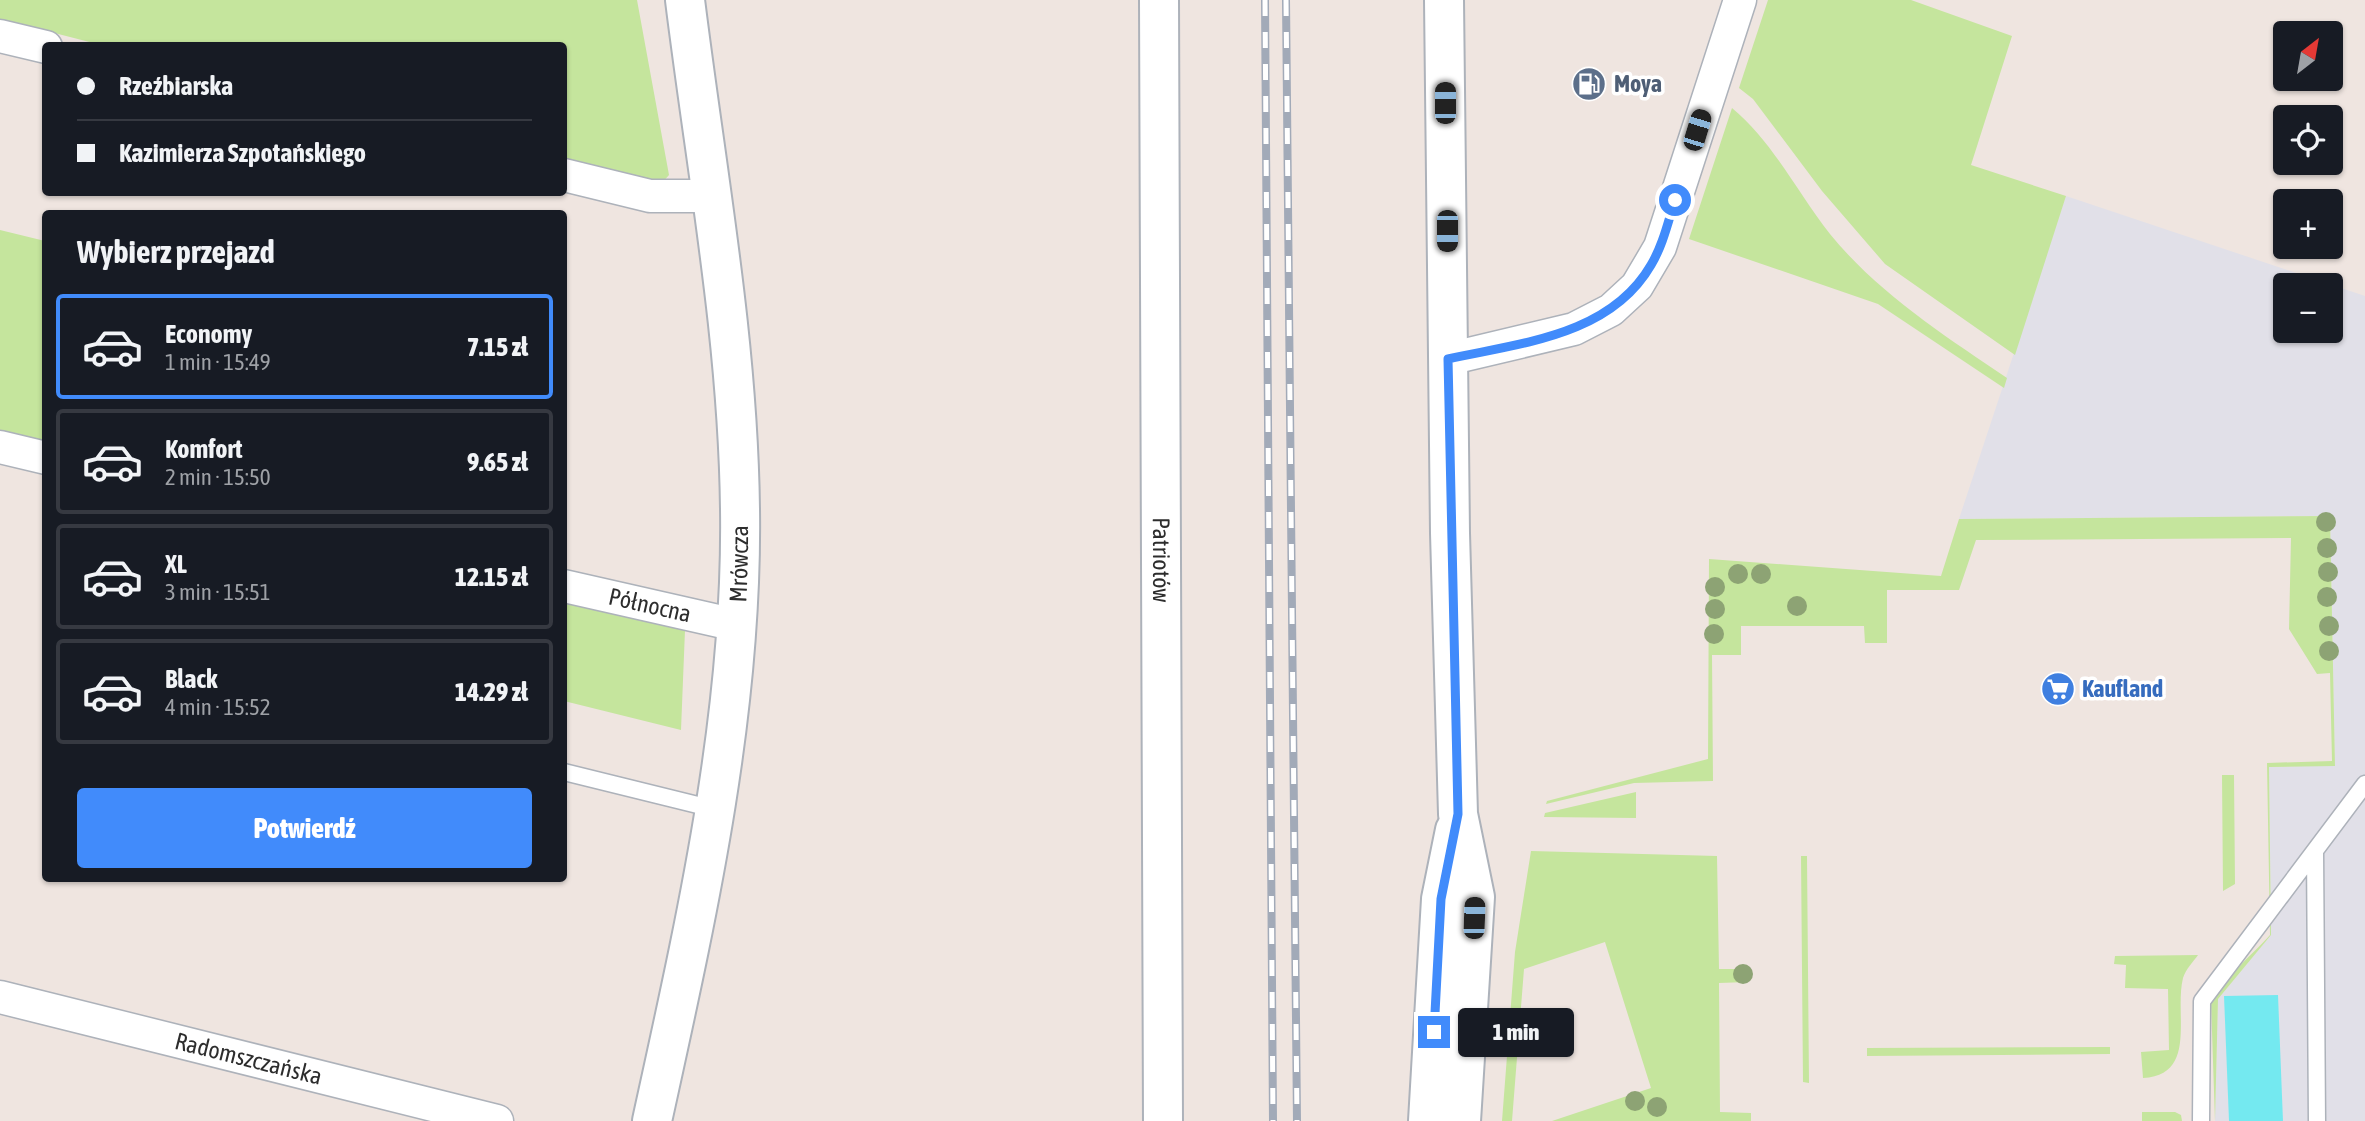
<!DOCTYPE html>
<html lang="pl">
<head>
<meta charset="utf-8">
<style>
	body { margin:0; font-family:"Asap Condensed",sans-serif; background:#20242c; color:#f1f3f6; height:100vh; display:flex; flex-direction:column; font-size:26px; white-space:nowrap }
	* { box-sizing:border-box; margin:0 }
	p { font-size:23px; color:#9ea1a6 }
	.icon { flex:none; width:38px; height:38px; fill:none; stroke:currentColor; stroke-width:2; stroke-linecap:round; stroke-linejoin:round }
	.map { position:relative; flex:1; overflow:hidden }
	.side { position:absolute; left:42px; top:210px; width:525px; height:672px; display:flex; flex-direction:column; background:#171b24; border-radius:7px; box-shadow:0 2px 5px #0004 }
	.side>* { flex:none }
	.banner { position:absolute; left:42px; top:42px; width:525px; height:154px; border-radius:7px; box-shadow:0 2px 5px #0004; display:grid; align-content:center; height:154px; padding:0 35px; background:#171b24 }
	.needle { width:46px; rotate:31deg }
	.tools { position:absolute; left:2273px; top:21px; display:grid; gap:14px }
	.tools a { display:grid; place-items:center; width:70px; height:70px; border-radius:7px; background:#171b24; box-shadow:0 2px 5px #0004; font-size:35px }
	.end { position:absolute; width:32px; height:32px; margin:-16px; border:9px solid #418bfb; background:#fff; box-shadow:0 0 0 4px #fff }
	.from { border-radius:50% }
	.bubble { position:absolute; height:49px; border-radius:7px; background:#171b24; box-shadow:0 2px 5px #0004; font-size:23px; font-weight:800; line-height:49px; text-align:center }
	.car { position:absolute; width:21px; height:42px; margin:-21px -10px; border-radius:9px; box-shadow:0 0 5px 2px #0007; background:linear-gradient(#222 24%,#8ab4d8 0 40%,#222 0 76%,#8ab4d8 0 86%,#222 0) }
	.banner b { display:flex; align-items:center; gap:24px; height:66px; font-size:26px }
	.banner b+b { border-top:2px solid #363941 }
	.banner i { width:18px; height:18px; background:#f1f3f6 }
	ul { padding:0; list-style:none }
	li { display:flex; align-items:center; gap:21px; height:105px; margin:0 14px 10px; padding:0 21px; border:4px solid #363941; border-radius:7px }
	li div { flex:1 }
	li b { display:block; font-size:26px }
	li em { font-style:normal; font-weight:800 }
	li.on { border-color:#418bfb }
	li>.icon { width:63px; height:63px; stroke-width:1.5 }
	h2 { padding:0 35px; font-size:32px; line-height:84px }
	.primary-button { display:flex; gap:14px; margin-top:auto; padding:14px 35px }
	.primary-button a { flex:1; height:80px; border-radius:7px; background:#418bfb; color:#fff; font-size:28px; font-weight:800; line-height:80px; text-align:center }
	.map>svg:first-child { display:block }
</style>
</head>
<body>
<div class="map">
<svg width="2365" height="1121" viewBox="0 0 2365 1121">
	<rect width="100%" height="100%" fill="#efe5e0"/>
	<path fill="#e1e0e8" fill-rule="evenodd" d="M2066,196L2365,296V1121H2215L2218,999L2271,935L2269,767L2335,765L2330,516L1959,519ZM2286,285H2331V331H2286Z"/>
	<path fill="#c5e59d" d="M0,0H637L669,175L661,184L564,160V46H105L0,19Z
		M1768,0H1911L2012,36L1971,165L2066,196L2015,355L1885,264L1822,191L1753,99L1739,88Z
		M1732,108C1773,142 1797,192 1830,234C1878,293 1945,336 2007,378L2004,388L1878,304L1689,239Z
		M0,230L45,241V445L0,433Z
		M2330,516L2335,766L2269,767L2271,935L2218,999L2215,1121L2211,1002C2224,978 2251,956 2270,935L2267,763L2332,761L2330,673L2317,674L2289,629L2291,538L1976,540L1959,590H1887V643H1865L1864,626H1741V655H1712L1713,781L1634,783L1546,804L1547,801L1708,759L1709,559L1941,576L1959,519Z
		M564,603L685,630L681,730L564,701Z
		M2222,775H2234L2235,884L2223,891Z
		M1636,792V818L1544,817L1545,813Z
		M1531,851L1717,856L1719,969H1747L1748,982L1719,983L1720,1112L1751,1113V1121H1552L1651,1088L1605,942L1524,969L1512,1121H1502L1515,952Z
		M1801,856H1807L1809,1083L1803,1082Z
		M2198,955C2193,962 2186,969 2183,978C2174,1014 2198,1075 2143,1078L2141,1052L2169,1050L2168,989L2125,988L2126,965L2114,964L2115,956Z
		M2110,1047V1054L1867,1056V1048Z
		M2142,1112H2175L2181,1115L2182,1121H2142Z"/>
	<path fill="#74e9f0" d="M2278,995L2283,1121H2229L2224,996Z"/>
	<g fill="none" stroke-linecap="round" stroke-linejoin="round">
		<g stroke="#adb2ba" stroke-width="19">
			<path id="lane" d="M564,772L714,809
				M2315,851L2317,1121
				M2201,1121L2202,1001L2365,784"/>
		</g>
		<g stroke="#adb2ba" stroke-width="35">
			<g id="street">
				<path d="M0,36L46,47"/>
				<path d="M564,175L650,196H712"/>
				<path d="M1448,359L1574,329L1611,310L1637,286L1660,247L1740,0"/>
				<path d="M0,447L46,458"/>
				<path id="s1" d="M564,586L736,625"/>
				<path id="s2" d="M0,997L497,1121"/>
			</g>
		</g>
		<g stroke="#adb2ba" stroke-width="42">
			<g id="secondary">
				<path id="s3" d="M1159,0L1163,1121"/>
				<path d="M1444,0L1450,533L1458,814L1475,897L1461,1121"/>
				<path id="s4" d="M652,1121C696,920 743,716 740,509C738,338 706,169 685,0"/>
				<path d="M1428,1121L1441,899L1455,830"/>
			</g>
		</g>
		<use href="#lane" stroke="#fff" stroke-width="16"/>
		<use href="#street" stroke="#fff" stroke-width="32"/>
		<use href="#secondary" stroke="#fff" stroke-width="38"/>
		<g stroke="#a2aab8" stroke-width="8">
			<path id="rail" d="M1265,0L1273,1121
				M1286,0L1297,1121"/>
		</g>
		<use href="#rail" stroke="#fff" stroke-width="5" stroke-dasharray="16" stroke-linecap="butt"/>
	</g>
	<g fill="#8da374">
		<circle cx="2326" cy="522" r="10"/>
		<circle cx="2327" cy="548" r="10"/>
		<circle cx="2328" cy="572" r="10"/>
		<circle cx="1738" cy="574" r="10"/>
		<circle cx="1761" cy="574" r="10"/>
		<circle cx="1715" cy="587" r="10"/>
		<circle cx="2327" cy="597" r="10"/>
		<circle cx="1797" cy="606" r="10"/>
		<circle cx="1715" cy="609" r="10"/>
		<circle cx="2329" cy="626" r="10"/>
		<circle cx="1714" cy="634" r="10"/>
		<circle cx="2329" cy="651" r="10"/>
		<circle cx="1743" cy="974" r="10"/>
		<circle cx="1635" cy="1101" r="10"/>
		<circle cx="1657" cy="1107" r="10"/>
	</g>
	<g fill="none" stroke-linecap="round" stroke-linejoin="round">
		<path stroke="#418bfb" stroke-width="9" d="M1434,1032L1441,899L1458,814L1448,359C1520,343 1610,336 1651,265C1663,245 1668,222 1675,200"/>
	</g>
	<defs>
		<g id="fuel-disc" transform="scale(1.75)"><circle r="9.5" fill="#5c6f8a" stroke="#fff"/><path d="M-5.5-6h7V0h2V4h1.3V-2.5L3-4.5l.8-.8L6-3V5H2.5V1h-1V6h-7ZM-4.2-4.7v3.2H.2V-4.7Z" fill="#fff"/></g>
		<g id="supermarket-disc" transform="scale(1.75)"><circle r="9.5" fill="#3f7fe0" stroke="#fff"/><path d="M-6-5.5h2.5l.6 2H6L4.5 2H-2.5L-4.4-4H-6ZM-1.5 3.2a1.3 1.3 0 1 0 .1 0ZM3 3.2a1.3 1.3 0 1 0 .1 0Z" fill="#fff"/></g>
	</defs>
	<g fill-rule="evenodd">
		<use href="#fuel-disc" x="1589" y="84"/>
		<use href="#supermarket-disc" x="2058" y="689"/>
	</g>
	<g text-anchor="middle" stroke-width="7" stroke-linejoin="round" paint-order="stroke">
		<g font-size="24" font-weight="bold" fill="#4e5e75" stroke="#fff" text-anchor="start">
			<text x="1614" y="92">Moya</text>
		</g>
		<g font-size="24" fill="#2d2d2d" stroke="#fff">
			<text dy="8" stroke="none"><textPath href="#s3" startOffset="560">Patriotów</textPath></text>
			<text dy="8" stroke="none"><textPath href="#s4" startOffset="565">Mrówcza</textPath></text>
			<text dy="8" stroke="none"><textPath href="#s1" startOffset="88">Północna</textPath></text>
			<text dy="8" stroke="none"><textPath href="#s2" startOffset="256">Radomszczańska</textPath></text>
		</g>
		<g font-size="24" font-weight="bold" fill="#366cbe" stroke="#fff" text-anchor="start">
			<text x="2082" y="697">Kaufland</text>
		</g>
	</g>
</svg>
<div class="tools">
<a><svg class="needle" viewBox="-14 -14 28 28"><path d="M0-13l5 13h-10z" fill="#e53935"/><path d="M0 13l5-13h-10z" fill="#9ea1a6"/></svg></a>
<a><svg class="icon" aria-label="locate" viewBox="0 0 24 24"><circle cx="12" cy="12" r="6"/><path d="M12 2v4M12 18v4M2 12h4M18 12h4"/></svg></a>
<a>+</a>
<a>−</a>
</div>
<i class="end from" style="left:1675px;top:200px"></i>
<i class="end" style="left:1434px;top:1032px"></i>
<div class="bubble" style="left:1458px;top:1008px;width:116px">1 min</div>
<i class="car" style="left:1445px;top:103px;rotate:0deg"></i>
<i class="car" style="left:1697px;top:130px;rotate:17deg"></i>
<i class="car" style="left:1447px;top:231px;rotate:180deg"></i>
<i class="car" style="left:1474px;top:918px;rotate:2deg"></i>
<div class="banner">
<b><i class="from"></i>Rzeźbiarska</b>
<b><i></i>Kazimierza Szpotańskiego</b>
</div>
<section class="side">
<h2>Wybierz przejazd</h2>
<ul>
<li class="on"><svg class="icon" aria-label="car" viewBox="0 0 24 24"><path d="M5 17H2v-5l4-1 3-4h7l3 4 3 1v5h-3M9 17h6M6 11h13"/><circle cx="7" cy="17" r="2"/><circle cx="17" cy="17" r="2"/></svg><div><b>Economy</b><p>1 min · 15:49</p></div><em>7.15 zł</em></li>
<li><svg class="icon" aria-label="car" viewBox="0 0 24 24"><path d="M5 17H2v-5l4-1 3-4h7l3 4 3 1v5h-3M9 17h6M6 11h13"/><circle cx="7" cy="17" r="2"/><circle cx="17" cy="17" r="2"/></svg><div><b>Komfort</b><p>2 min · 15:50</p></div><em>9.65 zł</em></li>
<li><svg class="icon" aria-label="car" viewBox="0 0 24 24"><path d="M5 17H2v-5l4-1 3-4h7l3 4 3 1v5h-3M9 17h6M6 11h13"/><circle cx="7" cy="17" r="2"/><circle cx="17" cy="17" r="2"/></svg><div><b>XL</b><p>3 min · 15:51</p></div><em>12.15 zł</em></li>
<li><svg class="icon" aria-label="car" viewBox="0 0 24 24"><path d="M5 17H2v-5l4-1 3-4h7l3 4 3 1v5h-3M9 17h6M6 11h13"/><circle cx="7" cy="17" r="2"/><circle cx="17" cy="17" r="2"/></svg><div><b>Black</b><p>4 min · 15:52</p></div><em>14.29 zł</em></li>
</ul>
<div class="primary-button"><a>Potwierdź</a></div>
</section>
</div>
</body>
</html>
